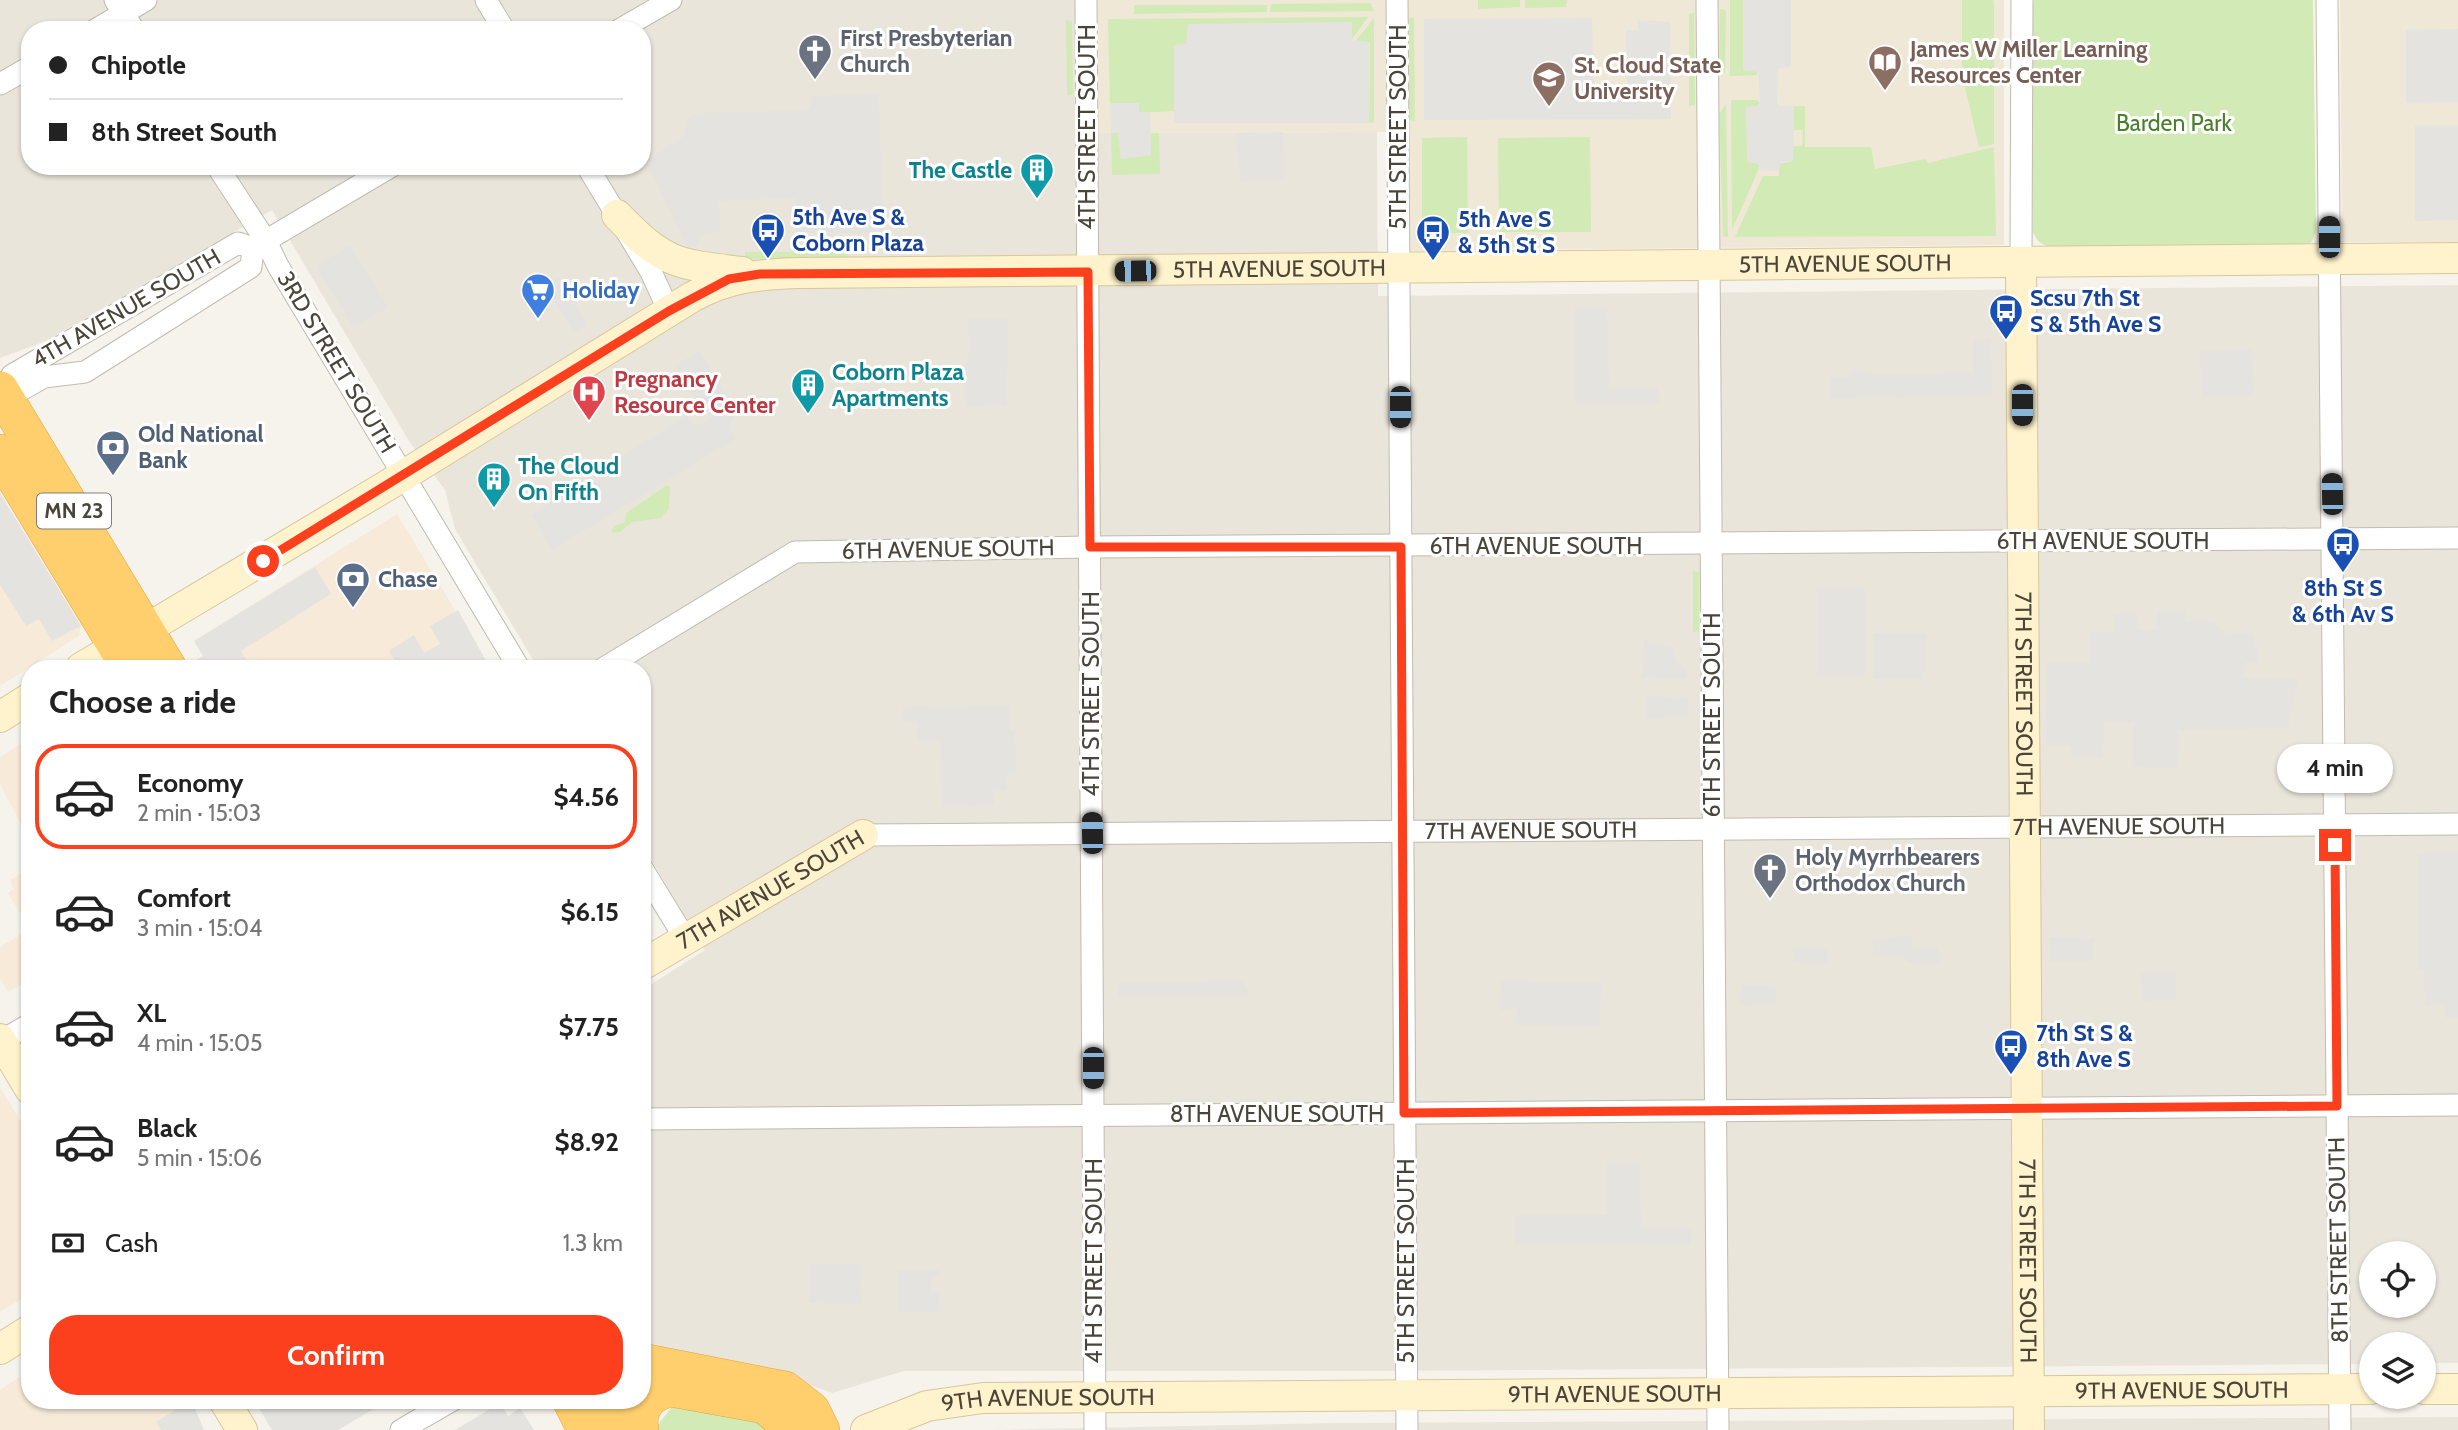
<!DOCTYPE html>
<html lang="en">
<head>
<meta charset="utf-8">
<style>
	body { margin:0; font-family:Cabin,sans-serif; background:#f2f2f2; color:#222; height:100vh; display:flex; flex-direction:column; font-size:26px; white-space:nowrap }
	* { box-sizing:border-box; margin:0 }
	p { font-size:23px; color:#767676 }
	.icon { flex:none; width:38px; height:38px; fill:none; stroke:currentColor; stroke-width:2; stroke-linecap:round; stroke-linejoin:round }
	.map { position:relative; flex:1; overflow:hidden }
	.side { position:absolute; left:21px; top:660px; width:630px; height:749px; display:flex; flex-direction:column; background:#fff; border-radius:28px; box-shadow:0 2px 5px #0004 }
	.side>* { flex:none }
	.top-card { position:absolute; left:21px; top:21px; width:630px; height:154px; border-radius:28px; box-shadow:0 2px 5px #0004; display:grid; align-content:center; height:154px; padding:0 28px; background:#fff }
	.tools { position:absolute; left:2359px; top:1241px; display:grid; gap:14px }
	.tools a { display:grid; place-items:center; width:77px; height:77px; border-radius:50%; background:#fff; box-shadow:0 2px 5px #0004; font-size:35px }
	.end { position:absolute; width:32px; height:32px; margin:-16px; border:9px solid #fc3f1d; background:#fff; box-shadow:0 0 0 4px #fff }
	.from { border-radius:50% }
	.bubble { position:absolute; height:49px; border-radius:24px; background:#fff; box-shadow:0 2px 5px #0004; font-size:23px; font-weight:700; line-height:49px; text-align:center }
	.car { position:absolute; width:21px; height:42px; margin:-21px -10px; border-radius:9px; box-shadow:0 0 5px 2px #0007; background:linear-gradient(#222 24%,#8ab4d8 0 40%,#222 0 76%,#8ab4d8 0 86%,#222 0) }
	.top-card b { display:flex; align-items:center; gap:24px; height:66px; font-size:26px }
	.top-card b+b { border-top:2px solid #e0e0e0 }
	.top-card i { width:18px; height:18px; background:#222 }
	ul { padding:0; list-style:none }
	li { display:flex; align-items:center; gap:21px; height:105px; margin:0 14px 10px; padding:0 14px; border:4px solid transparent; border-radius:28px }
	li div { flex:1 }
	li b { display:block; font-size:26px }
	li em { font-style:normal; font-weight:700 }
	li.on { border-color:#fc3f1d }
	li>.icon { width:63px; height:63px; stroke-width:1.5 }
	h2 { padding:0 28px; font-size:32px; line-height:84px }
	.pay { display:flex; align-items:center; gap:18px; height:77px; padding:0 28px; font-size:26px }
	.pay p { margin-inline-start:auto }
	.primary-button { display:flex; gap:14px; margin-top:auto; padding:14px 28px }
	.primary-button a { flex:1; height:80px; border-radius:28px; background:#fc3f1d; color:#fff; font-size:28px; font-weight:700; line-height:80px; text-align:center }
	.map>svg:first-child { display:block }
</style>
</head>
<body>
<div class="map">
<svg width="2458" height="1430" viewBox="0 0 2458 1430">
	<rect width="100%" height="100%" fill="#f6f3ec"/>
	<path fill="#eae5da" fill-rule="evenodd" d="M0,0H1095L1096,133L1377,132L1378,296L2458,285V1363H2424V1344H2371V1364L1384,1371H904L832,1393L780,1374L642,1349V990L705,950L642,844V668H538L455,529L445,490L409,441L272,210L46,341L0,358ZM30,30H642V166H30ZM2371,1253H2424V1306H2371Z
		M2458,1417V1430H992L1335,1423Z"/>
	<path fill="#f7ead8" d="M0,493L81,626L79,636L0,686Z
		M397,514L490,668H193L190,664L203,656L194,641Z
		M30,738V842L0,784V757Z
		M30,868V980L8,992L0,978V947L30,929L8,893L14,889L10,880Z
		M0,1087L30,1137V1294L0,1312Z
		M30,1370V1400H191L204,1430H0V1390Z"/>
	<path fill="#efe8d6" d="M1095,0H2004V245L1407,251L1406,132L1096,133Z
		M2340,0H2458V242H2342Z"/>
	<path fill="#d2eab5" d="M1478,0H1520V7L1478,9Z
		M1525,0H1567L1566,7L1525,8Z
		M1730,0H1743V70L1757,71V75L1730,76Z
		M1962,0H1993L1994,6V144L1979,147L1962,75Z
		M2034,0H2313L2316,231L2311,243L2278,246H2047L2039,242L2033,233L2031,22Z
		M1370,3L1374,11L1270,12L1271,4Z
		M1134,5H1267V12L1134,14Z
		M1720,9L1726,10L1725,74L1719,64Z
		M1694,13L1695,105L1689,106V14Z
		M1368,17L1352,39V22L1174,46V111L1139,113V103H1110L1108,19Z
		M1414,17L1415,122L1408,119V19Z
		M1374,18V122L1369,123L1370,43L1355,42Z
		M1066,20L1072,21L1073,95H1067Z
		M1731,100H1757L1760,103L1757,106L1747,107V162H1756L1760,166L1732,230Z
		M1726,104L1728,237L1723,236L1719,114Z
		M1794,106H1805V147H1871L1875,169L1926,159L1928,163L1994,147L1996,236L1735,237L1763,176H1779V164L1793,161V146H1802L1803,130H1794Z
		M1111,133H1118L1121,159L1151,155V133H1159L1160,174L1112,175Z
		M1467,137L1468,233H1422V138Z
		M1590,137L1591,232H1499L1498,138Z
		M745,252H850L846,258L745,259Z
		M667,485L670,487L669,508L661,518L632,522L620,532L612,533L614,526L625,522L626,513Z
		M1693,571L1699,572V631L1693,632Z
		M687,1407L755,1417L770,1430H654L671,1408Z"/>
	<path fill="#e5e3e0" d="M1743,0H1791V67L1778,69L1777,103L1779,106H1794L1793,161L1781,162L1779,171L1760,170L1759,164L1747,162L1746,107L1757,106L1760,102L1758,72L1743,70Z
		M1592,18L1594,93L1627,91L1626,30H1638V20L1670,22L1671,119L1424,120V19Z
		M1352,22V40L1370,42L1369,123H1174V45L1186,44L1188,24Z
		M2458,29V102L2406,103V30Z
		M879,94L883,233H796V198L719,201L720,231L701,234L698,246L688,248L646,161L684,136L688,118L700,113L810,110L811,96Z
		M1110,103H1139V112L1150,113L1151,155L1121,159L1118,133H1111Z
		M2415,126H2458V220L2415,221Z
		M1283,132L1284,179L1241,182L1235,133Z
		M350,245L388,307L354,328L316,266Z
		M559,277L588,325L575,333L545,285Z
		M1575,307H1607L1609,388H1658L1659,403H1575Z
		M967,319H1008L1007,405L965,407L966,365L970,350Z
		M1973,339H1991L1992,395L1829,399L1830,377H1852L1853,369L1871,374L1973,373Z
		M2252,349L2254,395L2202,397L2200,351Z
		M700,350L736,411L729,428L735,439L552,550L531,515L687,415L695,426L713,417V405L701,411L675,365Z
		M852,388H886V405H852Z
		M0,493L81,626L52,641L39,619L26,626L0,585Z
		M315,567L331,594L241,651L251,668H193L190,664L203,656L194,641Z
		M1817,588H1865V676H1817Z
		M458,610L490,668H399L389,651L414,635L424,653L440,644L430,626Z
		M2157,610H2185V621H2213L2226,633H2252L2260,663L2245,662L2244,678L2298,679L2288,728L2179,730L2178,768L2133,767V722L2104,721L2103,757L2071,756V746L2046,745L2047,663H2089V632H2113V613H2137V629L2156,630Z
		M1873,633H1926V672H1923L1922,679H1873Z
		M1644,640L1673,647L1676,661L1687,670L1686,679L1643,678Z
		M1646,695L1688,699V717L1646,719Z
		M1009,705L1010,730H1015L1016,772L1007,773V790H994V805L942,806L941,741H917V721L903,722V707Z
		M2417,853H2458V1018H2445V1005H2425L2424,969H2418Z
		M1912,935L1913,948L1936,947L1940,954L1939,964L1912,963L1898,957L1873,955L1872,940Z
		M2049,937L2093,938V961H2049Z
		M1793,948H1827V963H1793Z
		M2176,971V1000L2142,1001L2141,973Z
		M1243,981L1250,996L1118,997V982Z
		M1501,981L1601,982L1600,1026L1516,1025L1517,1008L1500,1010Z
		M1741,985L1776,986V1006L1739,1005Z
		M1607,1163H1640L1641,1228H1691V1245H1515V1215H1607Z
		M809,1264H860L862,1304L809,1303Z
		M940,1270V1276L931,1277V1293H939L940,1312L898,1313V1271Z
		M191,1400L204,1430H161L156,1422Z
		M254,1400H389L338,1430H272Z
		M500,1403L508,1416L520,1408L534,1430H455Z"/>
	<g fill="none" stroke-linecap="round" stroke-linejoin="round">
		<g stroke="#c2bbae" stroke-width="23">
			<g id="street">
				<path d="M115,0L134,30"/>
				<path d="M486,0L504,30"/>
				<path d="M1086,0L1095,1430"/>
				<path d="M1397,0L1407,1430"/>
				<path d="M1707,0L1718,1430"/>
				<path d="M2327,0L2340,1430"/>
				<path d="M95,30L146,0"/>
				<path d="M619,30L671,0"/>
				<path d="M0,84L30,67"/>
				<path d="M217,166L266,241L278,266L519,668"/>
				<path d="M587,166L651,272L669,311"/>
				<path d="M255,247L392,166"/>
				<path d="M2021,262L2022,0"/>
				<path d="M1,392L9,388L21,390L44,377L85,372L251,267L253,248L238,243L12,375L9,388"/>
				<path d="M604,668L795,552L1090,547L2458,538"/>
				<path id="s1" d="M863,835L2458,824"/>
				<path d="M642,868L686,940"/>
				<path d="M1,1041L30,1024"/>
				<path d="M642,1119L2458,1105"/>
				<path d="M401,1430L453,1400"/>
			</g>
		</g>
		<g stroke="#d6c79b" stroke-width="32">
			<g id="secondary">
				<path d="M617,215C665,265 677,264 742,272"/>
				<path id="s2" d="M2021,262L2029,1430"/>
				<path id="s3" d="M81,668L388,485L692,297C728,277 760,274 801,273L2458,258"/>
				<path d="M0,717L30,698"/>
				<path id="s4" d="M642,965L863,835"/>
				<path d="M0,1039L30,1089"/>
				<path d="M0,1349L30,1330"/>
				<path d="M2424,1389H2458"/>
				<path d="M224,1400L242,1430"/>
				<path id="s5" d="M866,1430L927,1406L983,1398L2371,1389"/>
			</g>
		</g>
		<g stroke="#e0a43c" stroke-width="38">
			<path id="highway" d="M0,390L168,668
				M0,453L130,668
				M642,1362L785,1390L811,1410L821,1430
				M571,1400L586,1430
				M606,1400L620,1430
				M640,1430C636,1407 649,1393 671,1388L765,1405L794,1430"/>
		</g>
		<use href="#street" stroke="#fff" stroke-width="21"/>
		<use href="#secondary" stroke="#fff3cd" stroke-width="30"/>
		<use href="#highway" stroke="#ffcf6e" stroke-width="37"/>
	</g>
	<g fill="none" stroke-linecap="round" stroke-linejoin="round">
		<path stroke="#fc3f1d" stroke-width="9" d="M263,561L669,311L729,279L760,274L1088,272L1090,547H1401L1404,1113L2337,1106L2335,845"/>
	</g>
	<defs>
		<g id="church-pin" transform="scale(1.75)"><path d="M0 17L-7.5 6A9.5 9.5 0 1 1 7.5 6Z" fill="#6b7280" stroke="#fff"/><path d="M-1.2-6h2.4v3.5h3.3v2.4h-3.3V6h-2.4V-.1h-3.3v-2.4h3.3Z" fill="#fff"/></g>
		<g id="library-pin" transform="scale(1.75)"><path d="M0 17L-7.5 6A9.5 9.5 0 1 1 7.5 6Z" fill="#8d6e63" stroke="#fff"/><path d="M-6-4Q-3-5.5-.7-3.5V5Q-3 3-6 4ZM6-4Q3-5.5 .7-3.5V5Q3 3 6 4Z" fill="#fff"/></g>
		<g id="university-pin" transform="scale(1.75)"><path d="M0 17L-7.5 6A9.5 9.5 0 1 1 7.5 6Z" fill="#8d6e63" stroke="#fff"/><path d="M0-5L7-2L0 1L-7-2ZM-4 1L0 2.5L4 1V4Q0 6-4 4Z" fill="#fff"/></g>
		<g id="building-pin" transform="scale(1.75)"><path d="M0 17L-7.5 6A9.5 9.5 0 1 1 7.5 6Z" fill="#0f9aa8" stroke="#fff"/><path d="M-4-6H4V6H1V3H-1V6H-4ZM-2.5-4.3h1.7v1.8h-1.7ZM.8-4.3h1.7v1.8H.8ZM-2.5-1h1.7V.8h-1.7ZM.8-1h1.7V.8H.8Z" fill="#fff"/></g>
		<g id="bus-pin" transform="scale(1.75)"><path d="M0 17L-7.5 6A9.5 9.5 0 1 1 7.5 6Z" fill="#1a4fb4" stroke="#fff"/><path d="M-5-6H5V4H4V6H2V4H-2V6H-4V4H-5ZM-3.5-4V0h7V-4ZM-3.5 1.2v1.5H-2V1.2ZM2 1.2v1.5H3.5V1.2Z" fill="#fff"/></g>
		<g id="supermarket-pin" transform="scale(1.75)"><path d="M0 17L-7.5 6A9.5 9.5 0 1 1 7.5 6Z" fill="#3f7fe0" stroke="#fff"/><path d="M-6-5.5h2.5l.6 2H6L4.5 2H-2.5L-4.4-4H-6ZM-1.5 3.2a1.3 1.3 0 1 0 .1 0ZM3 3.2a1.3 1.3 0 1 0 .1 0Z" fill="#fff"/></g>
		<g id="hospital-pin" transform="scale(1.75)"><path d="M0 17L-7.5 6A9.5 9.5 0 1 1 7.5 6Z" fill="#e0444e" stroke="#fff"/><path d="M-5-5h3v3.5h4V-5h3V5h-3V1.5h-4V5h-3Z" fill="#fff"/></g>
		<g id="bank-pin" transform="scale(1.75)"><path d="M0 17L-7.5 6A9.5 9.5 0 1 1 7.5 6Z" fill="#5c6f8a" stroke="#fff"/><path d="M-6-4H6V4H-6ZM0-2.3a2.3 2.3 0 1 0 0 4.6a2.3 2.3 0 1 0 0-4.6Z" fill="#fff"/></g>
	</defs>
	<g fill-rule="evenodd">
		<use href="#church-pin" x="815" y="51"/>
		<use href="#library-pin" x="1885" y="62"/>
		<use href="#university-pin" x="1549" y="78"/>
		<use href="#building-pin" x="1037" y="170"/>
		<use href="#bus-pin" x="768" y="230"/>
		<use href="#bus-pin" x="1433" y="232"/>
		<use href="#supermarket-pin" x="538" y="290"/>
		<use href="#bus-pin" x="2006" y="311"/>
		<use href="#building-pin" x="808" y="385"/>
		<use href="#hospital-pin" x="589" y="392"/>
		<use href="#bank-pin" x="113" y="447"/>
		<use href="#building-pin" x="494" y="479"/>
		<use href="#bus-pin" x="2343" y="544"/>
		<use href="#bank-pin" x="353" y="579"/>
		<use href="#church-pin" x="1770" y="870"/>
		<use href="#bus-pin" x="2011" y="1046"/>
	</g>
	<g text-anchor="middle" stroke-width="6" stroke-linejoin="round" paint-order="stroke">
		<rect fill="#fff" stroke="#817c74" stroke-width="2" x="37" y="493.5" width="74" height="35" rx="5"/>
		<g font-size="21" font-weight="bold" fill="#4b4439">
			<text x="74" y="518">MN 23</text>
		</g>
		<g font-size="23" font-weight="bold" fill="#5b616d" stroke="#fff" text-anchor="start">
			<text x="840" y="46">First Presbyterian<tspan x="840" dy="26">Church</tspan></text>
			<text x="1795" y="865">Holy Myrrhbearers<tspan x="1795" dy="26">Orthodox Church</tspan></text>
		</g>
		<g font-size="23" font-weight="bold" fill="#785e54" stroke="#fff" text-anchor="start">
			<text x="1910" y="57">James W Miller Learning<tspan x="1910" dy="26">Resources Center</tspan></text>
			<text x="1574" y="73">St. Cloud State<tspan x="1574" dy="26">University</tspan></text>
		</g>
		<g font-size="23" fill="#4a7f2a" stroke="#fff">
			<text x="2174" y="131">Barden Park</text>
		</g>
		<g font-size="23" fill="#4b4439" stroke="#fff">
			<text transform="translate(1087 127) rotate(-90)" y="8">4TH STREET SOUTH</text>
			<text transform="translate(1398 127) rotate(-90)" y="8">5TH STREET SOUTH</text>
			<text dy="8" stroke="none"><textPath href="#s3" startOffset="1872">5TH AVENUE SOUTH</textPath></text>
			<text dy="8" stroke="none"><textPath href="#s3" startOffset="1306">5TH AVENUE SOUTH</textPath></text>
			<text transform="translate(126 308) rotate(-30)" y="8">4TH AVENUE SOUTH</text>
			<text transform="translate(337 362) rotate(59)" y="8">3RD STREET SOUTH</text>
			<text x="2103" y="549">6TH AVENUE SOUTH</text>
			<text x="1536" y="554">6TH AVENUE SOUTH</text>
			<text transform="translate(948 549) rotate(-1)" y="8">6TH AVENUE SOUTH</text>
			<text transform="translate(1091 694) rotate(-90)" y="8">4TH STREET SOUTH</text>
			<text dy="8" stroke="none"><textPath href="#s2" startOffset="432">7TH STREET SOUTH</textPath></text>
			<text transform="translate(1712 715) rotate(-90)" y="8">6TH STREET SOUTH</text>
			<text dy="8" stroke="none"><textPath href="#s1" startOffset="1256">7TH AVENUE SOUTH</textPath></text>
			<text dy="8" stroke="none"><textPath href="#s1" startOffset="668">7TH AVENUE SOUTH</textPath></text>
			<text dy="8" stroke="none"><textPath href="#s4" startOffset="149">7TH AVENUE SOUTH</textPath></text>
			<text x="1277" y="1122">8TH AVENUE SOUTH</text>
			<text transform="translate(2338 1240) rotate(-91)" y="8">8TH STREET SOUTH</text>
			<text transform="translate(1094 1261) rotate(-90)" y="8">4TH STREET SOUTH</text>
			<text transform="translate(1406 1261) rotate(-90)" y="8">5TH STREET SOUTH</text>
			<text dy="8" stroke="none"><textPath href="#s2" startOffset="999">7TH STREET SOUTH</textPath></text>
			<text dy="8" stroke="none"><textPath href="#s5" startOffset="1321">9TH AVENUE SOUTH</textPath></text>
			<text dy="8" stroke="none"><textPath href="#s5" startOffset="754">9TH AVENUE SOUTH</textPath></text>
			<text dy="8" stroke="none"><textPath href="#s5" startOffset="187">9TH AVENUE SOUTH</textPath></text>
		</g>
		<g font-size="23" font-weight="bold" fill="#0d838f" stroke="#fff" text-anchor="start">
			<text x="1012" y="178" text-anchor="end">The Castle</text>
			<text x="832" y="380">Coborn Plaza<tspan x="832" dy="26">Apartments</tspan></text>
			<text x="518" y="474">The Cloud<tspan x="518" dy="26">On Fifth</tspan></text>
		</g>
		<g font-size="23" font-weight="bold" fill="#164399" stroke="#fff" text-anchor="start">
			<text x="792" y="225">5th Ave S &amp;<tspan x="792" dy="26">Coborn Plaza</tspan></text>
			<text x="1458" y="227">5th Ave S<tspan x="1458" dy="26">&amp; 5th St S</tspan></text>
			<text x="2030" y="306">Scsu 7th St<tspan x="2030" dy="26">S &amp; 5th Ave S</tspan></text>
			<text x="2343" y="596" text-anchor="middle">8th St S<tspan x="2343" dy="26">&amp; 6th Av S</tspan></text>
			<text x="2036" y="1041">7th St S &amp;<tspan x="2036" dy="26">8th Ave S</tspan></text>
		</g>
		<g font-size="23" font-weight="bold" fill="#366cbe" stroke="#fff" text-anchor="start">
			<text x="562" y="298">Holiday</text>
		</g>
		<g font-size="23" font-weight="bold" fill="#be3a42" stroke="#fff" text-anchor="start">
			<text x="614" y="387">Pregnancy<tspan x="614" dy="26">Resource Center</tspan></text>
		</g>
		<g font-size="23" font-weight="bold" fill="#4e5e75" stroke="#fff" text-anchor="start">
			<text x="138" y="442">Old National<tspan x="138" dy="26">Bank</tspan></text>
			<text x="378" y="587">Chase</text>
		</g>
	</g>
</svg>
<div class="tools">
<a><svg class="icon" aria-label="locate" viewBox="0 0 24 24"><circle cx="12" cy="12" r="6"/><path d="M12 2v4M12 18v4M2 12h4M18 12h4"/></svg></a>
<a><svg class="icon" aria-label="layers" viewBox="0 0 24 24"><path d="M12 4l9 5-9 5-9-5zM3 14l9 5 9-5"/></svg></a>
</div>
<i class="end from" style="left:263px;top:561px"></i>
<i class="end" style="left:2335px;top:845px"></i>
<div class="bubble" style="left:2277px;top:744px;width:116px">4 min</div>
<i class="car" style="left:2329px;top:237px;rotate:0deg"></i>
<i class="car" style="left:1135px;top:271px;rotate:269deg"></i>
<i class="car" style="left:2022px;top:405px;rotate:180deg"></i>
<i class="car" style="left:1400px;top:407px;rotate:180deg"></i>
<i class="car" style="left:2332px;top:494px;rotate:359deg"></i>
<i class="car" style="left:1092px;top:833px;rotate:359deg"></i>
<i class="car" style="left:1093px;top:1068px;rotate:180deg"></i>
<div class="top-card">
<b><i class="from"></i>Chipotle</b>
<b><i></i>8th Street South</b>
</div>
<section class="side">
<h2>Choose a ride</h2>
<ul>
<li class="on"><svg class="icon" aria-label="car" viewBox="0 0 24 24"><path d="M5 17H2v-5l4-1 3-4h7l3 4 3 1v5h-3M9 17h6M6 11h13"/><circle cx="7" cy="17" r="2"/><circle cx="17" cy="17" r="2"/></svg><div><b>Economy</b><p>2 min · 15:03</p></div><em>$4.56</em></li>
<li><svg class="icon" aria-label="car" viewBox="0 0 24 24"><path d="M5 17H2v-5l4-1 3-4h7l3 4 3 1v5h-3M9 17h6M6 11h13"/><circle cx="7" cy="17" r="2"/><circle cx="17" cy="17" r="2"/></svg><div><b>Comfort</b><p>3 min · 15:04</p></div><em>$6.15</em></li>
<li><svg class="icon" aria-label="car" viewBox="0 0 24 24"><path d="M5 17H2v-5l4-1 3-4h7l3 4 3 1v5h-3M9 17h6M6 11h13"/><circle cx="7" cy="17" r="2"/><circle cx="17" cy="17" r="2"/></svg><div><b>XL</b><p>4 min · 15:05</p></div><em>$7.75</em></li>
<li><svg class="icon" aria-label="car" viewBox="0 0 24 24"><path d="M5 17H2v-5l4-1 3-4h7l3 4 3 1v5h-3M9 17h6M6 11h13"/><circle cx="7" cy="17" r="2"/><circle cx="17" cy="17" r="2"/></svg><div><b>Black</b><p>5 min · 15:06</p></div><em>$8.92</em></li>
</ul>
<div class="pay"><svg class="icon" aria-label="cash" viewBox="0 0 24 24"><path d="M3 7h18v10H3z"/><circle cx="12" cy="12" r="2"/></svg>Cash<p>1.3 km</p></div>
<div class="primary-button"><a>Confirm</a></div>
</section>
</div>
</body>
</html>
